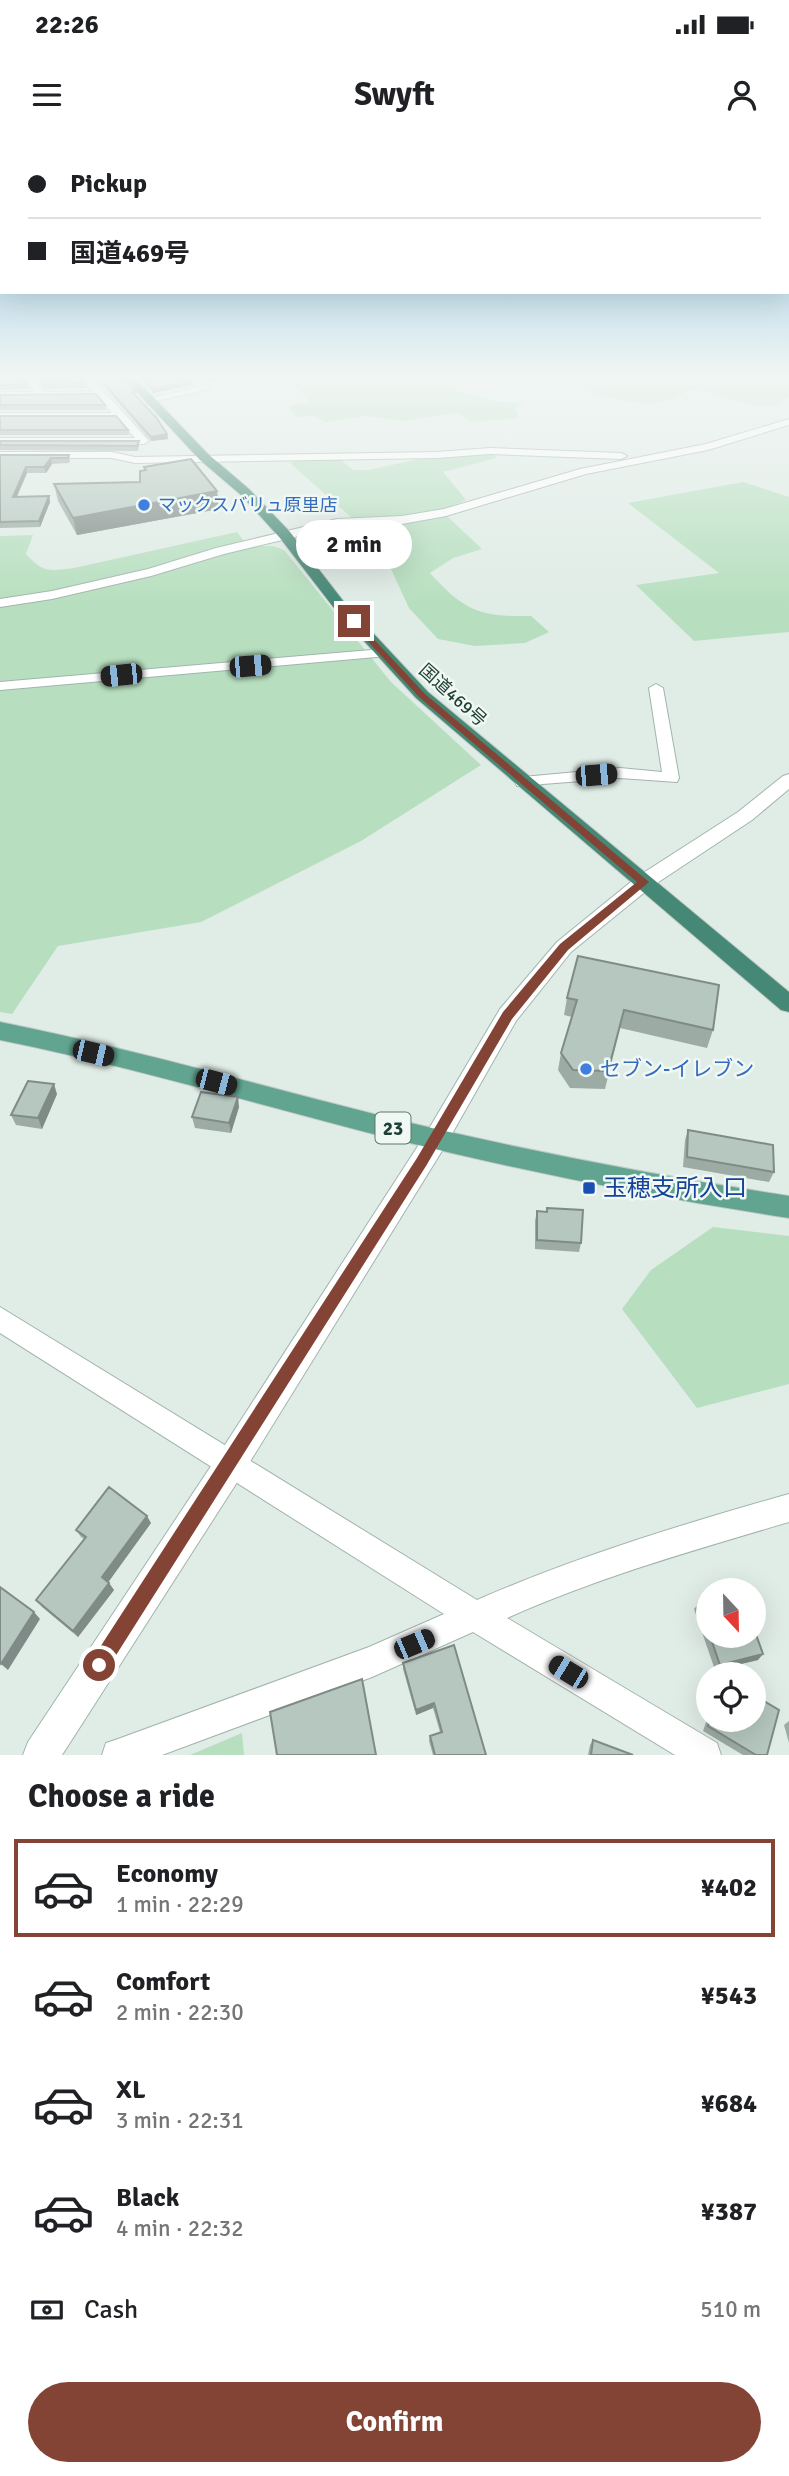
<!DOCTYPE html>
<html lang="en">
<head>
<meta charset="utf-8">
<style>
	body { margin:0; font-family:Signika,"Noto Sans JP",sans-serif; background:#f6f6f6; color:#202124; height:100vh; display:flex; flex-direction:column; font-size:26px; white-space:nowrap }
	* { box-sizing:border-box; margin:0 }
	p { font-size:23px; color:#757577 }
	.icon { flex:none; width:38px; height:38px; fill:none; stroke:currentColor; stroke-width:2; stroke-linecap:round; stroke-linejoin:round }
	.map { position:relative; height:1615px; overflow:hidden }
	.details { display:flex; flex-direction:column; background:#fff; flex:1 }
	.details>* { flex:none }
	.guide { position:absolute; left:0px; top:0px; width:789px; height:154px; box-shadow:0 7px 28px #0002; display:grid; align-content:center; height:154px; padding:0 28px; background:#fff }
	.needle { width:46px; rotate:158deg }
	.tools { position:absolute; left:696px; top:1438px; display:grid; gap:14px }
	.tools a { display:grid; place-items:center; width:70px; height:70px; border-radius:50%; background:#fff; box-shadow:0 7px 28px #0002; font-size:35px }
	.end { position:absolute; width:32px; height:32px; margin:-16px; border:9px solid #834436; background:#fff; box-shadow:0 0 0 4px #fff }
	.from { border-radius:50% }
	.bubble { position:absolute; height:49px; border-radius:24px; background:#fff; box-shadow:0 7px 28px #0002; font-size:23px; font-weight:700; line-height:49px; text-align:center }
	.car { position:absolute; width:21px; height:42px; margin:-21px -10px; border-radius:9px; box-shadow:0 0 5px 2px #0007; background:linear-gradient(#222 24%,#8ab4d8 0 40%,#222 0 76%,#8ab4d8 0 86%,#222 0) }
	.guide b { display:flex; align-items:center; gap:24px; height:66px; font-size:26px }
	.guide b+b { border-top:2px solid #e0e0e0 }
	.guide i { width:18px; height:18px; background:#202124 }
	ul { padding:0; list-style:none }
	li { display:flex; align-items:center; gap:21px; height:98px; margin:0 14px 10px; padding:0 14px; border:4px solid transparent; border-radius:0px }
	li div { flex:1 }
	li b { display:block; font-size:26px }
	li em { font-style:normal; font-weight:700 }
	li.active { border-color:#834436 }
	li>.icon { width:63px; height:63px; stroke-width:1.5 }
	h2 { padding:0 28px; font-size:32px; line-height:84px }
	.pay { display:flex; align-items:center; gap:18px; height:77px; padding:0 28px; font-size:26px }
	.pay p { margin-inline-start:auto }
	.cta { display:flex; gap:14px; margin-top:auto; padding:14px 28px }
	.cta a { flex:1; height:80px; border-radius:42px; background:#834436; color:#fff; font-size:28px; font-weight:700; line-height:80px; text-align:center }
	.status { display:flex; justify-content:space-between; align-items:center; height:49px; padding:0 35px; background:#fff; direction:ltr }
	.status svg { height:19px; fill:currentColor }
	header { display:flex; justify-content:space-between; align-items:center; height:91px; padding:0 28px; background:#fff; font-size:32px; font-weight:700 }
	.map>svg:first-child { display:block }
</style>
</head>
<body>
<div class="status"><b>22:26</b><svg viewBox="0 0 49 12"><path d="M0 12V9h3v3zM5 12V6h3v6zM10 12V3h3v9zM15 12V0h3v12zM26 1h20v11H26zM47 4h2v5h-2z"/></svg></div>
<header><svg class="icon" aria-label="menu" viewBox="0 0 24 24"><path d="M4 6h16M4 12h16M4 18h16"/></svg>Swyft<svg class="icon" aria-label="person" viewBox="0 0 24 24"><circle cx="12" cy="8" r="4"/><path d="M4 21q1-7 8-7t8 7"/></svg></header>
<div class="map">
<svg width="789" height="1615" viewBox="0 0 789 1615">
	<rect width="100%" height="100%" fill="#e0ece6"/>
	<path fill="#b7dfbf" d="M287,237H489L492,239L450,246L449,249L496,261L525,264L515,268L519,278L470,282L459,273L403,281L366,276L325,282L313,275L296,278L289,266L310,262Z
		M555,237H788L789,257C785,259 779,264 775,265C750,270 719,252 695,250C682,250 673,262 660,263C625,267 587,251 555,237Z
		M492,313L497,318L443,332L466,360L452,366L447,376L482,409L453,418L430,433C464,471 480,477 531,476L549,492L525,503L475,506L438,499L409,468L391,429L344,390L352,378L290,323L300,319L341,320L353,330H368L420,319Z
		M743,342L789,357V492L694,501L636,445L719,433L628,363Z
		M237,392L248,406H273L284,410L391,542L481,625L361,701L201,782L58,806L12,874L0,872V396L33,395L26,414C43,433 49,431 74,428Z
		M713,1087L789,1096V1244L697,1268L622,1169L651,1130Z
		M242,1593L244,1615H190Z"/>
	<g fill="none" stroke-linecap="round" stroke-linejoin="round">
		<g stroke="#a2b4ad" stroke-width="2">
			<path id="minor" d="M22,237H33L44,252L93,251L80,237H91L149,301L144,304H0V298H135L118,279H0V273H112L98,257L0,258V252H34Z
				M188,237H199L211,249L151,262L146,259L198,247Z
				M789,279V285L708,310L586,334L446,376L402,384L337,387L224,414L151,436L52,459L0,467V459L52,451L148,429L216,408L337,379L402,376L444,369L580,329L706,304Z
				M490,308L621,313L627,316L621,319L490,314L437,318L135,323L112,318H0V312H112L135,317L437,312Z
				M383,509L390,513L388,516L0,550V542Z
				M656,544L663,548L679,638L677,642L620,638L517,646L515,642L517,638L523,637L620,628L662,632L649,548Z
				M0,1167L477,1460C578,1416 683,1384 789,1354V1382C694,1410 597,1438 507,1478L717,1603L721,1615H675L473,1492L372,1537L162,1615H102L106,1603L118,1599L369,1507L444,1474L0,1193Z"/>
		</g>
		<g stroke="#a2b4ad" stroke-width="2">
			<path id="tertiary" d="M789,634V649L752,680L651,747L571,812L516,881L445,1006L243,1333L62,1615H23L28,1602L221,1311L427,992L500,869L557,802L637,737L738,672L783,636Z"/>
		</g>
		<g stroke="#c0c9c6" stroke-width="2">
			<path id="primary" d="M0,882C129,908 255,944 382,976C516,1009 652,1035 789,1056V1078C653,1057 518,1030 385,997C256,964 130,926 0,900Z"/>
		</g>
		<g stroke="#c0c9c6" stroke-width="2">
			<path id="trunk" d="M123,237H134L208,314L249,349L290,392L344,462L428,552L789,852V872L781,870L416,558L334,468L280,398L241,355L200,320Z"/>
		</g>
		<use href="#minor" fill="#fff" fill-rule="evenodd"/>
		<use href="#tertiary" fill="#fff" fill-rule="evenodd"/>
		<use href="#primary" fill="#61a590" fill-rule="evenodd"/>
		<use href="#trunk" fill="#458875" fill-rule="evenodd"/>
	</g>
	<path fill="#9caba4" d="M0,237L27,244L29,249L0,250Z
		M37,237H70L86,243L87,248L45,249Z
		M96,237H123L137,256H136L167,294L168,299L151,301Z
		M138,237H189L192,245L153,253Z
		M0,255L105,265L106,270H0Z
		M0,276L128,290L129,295H0Z
		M0,301H139V307L138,311L0,310Z
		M0,315H69L70,321L69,323L52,324L46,333H27L17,357L49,356L50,362L40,387L0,388Z
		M144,327L217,351L219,369L77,395L58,361L54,344L140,342L145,330Z
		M567,858L713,890L707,908L620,888L605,949L570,948L558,930L561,913L572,877L564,875Z
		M57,954L42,989L16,985L11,975Z
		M239,967L231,993L195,988L192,977Z
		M688,990L774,1032L769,1042L683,1027L685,1000Z
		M547,1068L581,1103L579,1112L535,1109V1081L537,1071L546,1072Z
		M151,1383L108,1442L114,1450L78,1497L42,1467L36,1460L84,1399L81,1397L76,1390Z
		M709,1461V1496H754L758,1520L715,1530L694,1469L699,1463Z
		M403,1523L486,1615H433L429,1601L430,1596L440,1592L433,1568L416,1575L403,1529Z
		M709,1573V1580H754L767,1615H743L703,1591Z
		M789,1581V1603L784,1585Z
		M593,1600L633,1615H588L590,1605Z"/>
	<path fill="#7f8b86" d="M211,237H223V239L208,242L207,238Z
		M192,241V245L153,253L152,249Z
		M167,294L168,299L151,301V297Z
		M51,318L52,324L46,333L44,327Z
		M26,327L27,333L14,362L13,357Z
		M217,351L219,369L77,395L73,378Z
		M49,356L50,362L40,387L39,381Z
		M54,944L57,954L42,989L38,978Z
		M238,957L239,967L231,993L229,983Z
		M147,1376L151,1383L107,1444L102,1437Z
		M109,1443L114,1450L78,1497L73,1491Z
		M34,1472L40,1479L8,1530L1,1524Z
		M763,1514L758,1520L715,1530L720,1525Z
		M434,1563L433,1568L416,1575V1570Z"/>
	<path fill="#b5c7bf" stroke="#7f8b86" stroke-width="2" d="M0,237H22L27,244L0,245Z
		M39,237H81L86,243L44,244Z
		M98,237H123L136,252H132L156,277L167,294L151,297Z
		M141,237H189L192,241L152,249Z
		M96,254L105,265H0V255Z
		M0,276H116L128,290H0Z
		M0,301H139L137,306L0,305Z
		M0,315H69L68,318H51L44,327H26L13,357L49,356L39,381L0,382Z
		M191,319L217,351L73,378L54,344L140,342V331L146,330L144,327Z
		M578,816L719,845L713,890L624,870L608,931L573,930L561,913L577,860L567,858Z
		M28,941L54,944L38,978L11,975Z
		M201,952L238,957L229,983L192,977Z
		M688,990L773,1005L774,1032L687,1017Z
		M547,1068L583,1070L581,1103L537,1100V1071L547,1072Z
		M109,1347L147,1376L102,1437L109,1443L73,1491L36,1460L86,1397L76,1390Z
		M0,1447L34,1472L1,1524L0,1523Z
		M709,1461V1492L699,1463Z
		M754,1489L763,1514L720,1525L710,1496H754Z
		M454,1505L486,1615H435L430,1596L442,1592L434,1563L416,1570L403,1523Z
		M362,1539L376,1615H277L270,1572Z
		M754,1555L779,1570L767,1615H756L708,1586L710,1580H754Z
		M593,1600L633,1615H591Z"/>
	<linearGradient id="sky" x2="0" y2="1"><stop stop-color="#7fbee1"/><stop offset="0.51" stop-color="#f1f6f4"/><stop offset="1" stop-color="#f1f6f4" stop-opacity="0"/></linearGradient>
	<rect width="789" height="464" fill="url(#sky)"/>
	<path fill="#834436" d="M354,478L425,554L649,742L568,810L512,879L426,1026L106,1531L99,1534L93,1531L90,1525L93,1518L417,1018L503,872L560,804L637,742L419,557L351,483Z"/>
	<g fill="#3f7fe0" stroke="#f0f8f4" stroke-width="2.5">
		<circle cx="144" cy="365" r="7"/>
		<circle cx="586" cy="929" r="7"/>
	</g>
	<rect fill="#1a4fb4" stroke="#f0f8f4" stroke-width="2.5" x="582" y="1041" width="14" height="14" rx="3.5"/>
	<g text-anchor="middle" stroke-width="5" stroke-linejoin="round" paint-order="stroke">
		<g font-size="18" fill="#366cbe" stroke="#f0f8f4" text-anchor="start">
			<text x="158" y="371">マックスバリュ原里店</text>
		</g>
		<g font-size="18" fill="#1f3e34" stroke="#f0f8f4">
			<text transform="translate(453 555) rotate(42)" y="6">国道469号</text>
		</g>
		<rect fill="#f0f8f4" stroke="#5e766e" stroke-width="2" x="375.5" y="972.5" width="35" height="31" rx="5"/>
		<g font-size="19" font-weight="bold" fill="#1f3e34">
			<text x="393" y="995">23</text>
		</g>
		<g font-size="21" fill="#366cbe" stroke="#f0f8f4" text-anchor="start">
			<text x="600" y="936">セブン-イレブン</text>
		</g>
		<g font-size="24" fill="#164399" stroke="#f0f8f4" text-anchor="start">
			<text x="603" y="1056">玉穂支所入口</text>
		</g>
	</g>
</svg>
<div class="tools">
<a><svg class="needle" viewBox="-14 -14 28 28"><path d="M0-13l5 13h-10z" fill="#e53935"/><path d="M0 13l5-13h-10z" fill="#757577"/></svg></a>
<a><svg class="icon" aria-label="locate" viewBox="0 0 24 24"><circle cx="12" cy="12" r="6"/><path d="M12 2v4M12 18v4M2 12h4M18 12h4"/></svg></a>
</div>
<i class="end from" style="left:99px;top:1525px"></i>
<i class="end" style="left:354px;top:481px"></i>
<div class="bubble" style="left:296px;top:380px;width:116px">2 min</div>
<i class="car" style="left:250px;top:526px;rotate:85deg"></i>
<i class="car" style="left:121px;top:535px;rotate:264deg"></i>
<i class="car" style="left:596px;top:635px;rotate:85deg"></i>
<i class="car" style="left:93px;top:913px;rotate:103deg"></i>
<i class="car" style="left:216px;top:942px;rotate:105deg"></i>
<i class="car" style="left:414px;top:1504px;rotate:67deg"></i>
<i class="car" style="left:568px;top:1532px;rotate:301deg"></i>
<div class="guide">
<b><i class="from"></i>Pickup</b>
<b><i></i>国道469号</b>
</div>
</div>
<section class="details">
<h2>Choose a ride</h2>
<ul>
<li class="active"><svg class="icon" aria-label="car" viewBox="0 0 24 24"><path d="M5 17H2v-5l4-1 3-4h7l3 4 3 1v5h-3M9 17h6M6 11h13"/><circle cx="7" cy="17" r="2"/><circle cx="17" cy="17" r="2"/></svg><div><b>Economy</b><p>1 min · 22:29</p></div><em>¥402</em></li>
<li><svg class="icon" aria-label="car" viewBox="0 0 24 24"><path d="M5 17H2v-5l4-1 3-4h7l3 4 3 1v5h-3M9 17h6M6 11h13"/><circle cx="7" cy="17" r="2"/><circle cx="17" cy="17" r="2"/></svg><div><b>Comfort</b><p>2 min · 22:30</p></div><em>¥543</em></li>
<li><svg class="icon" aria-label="car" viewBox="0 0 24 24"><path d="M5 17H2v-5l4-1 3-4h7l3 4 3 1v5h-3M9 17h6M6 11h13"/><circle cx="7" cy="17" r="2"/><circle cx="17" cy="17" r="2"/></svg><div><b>XL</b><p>3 min · 22:31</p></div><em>¥684</em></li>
<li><svg class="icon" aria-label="car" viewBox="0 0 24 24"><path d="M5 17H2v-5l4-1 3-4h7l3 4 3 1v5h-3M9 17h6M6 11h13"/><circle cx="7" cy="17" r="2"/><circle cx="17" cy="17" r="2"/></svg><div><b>Black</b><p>4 min · 22:32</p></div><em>¥387</em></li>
</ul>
<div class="pay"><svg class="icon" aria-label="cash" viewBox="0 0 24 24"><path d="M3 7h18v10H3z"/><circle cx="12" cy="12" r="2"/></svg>Cash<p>510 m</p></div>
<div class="cta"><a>Confirm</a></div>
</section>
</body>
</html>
